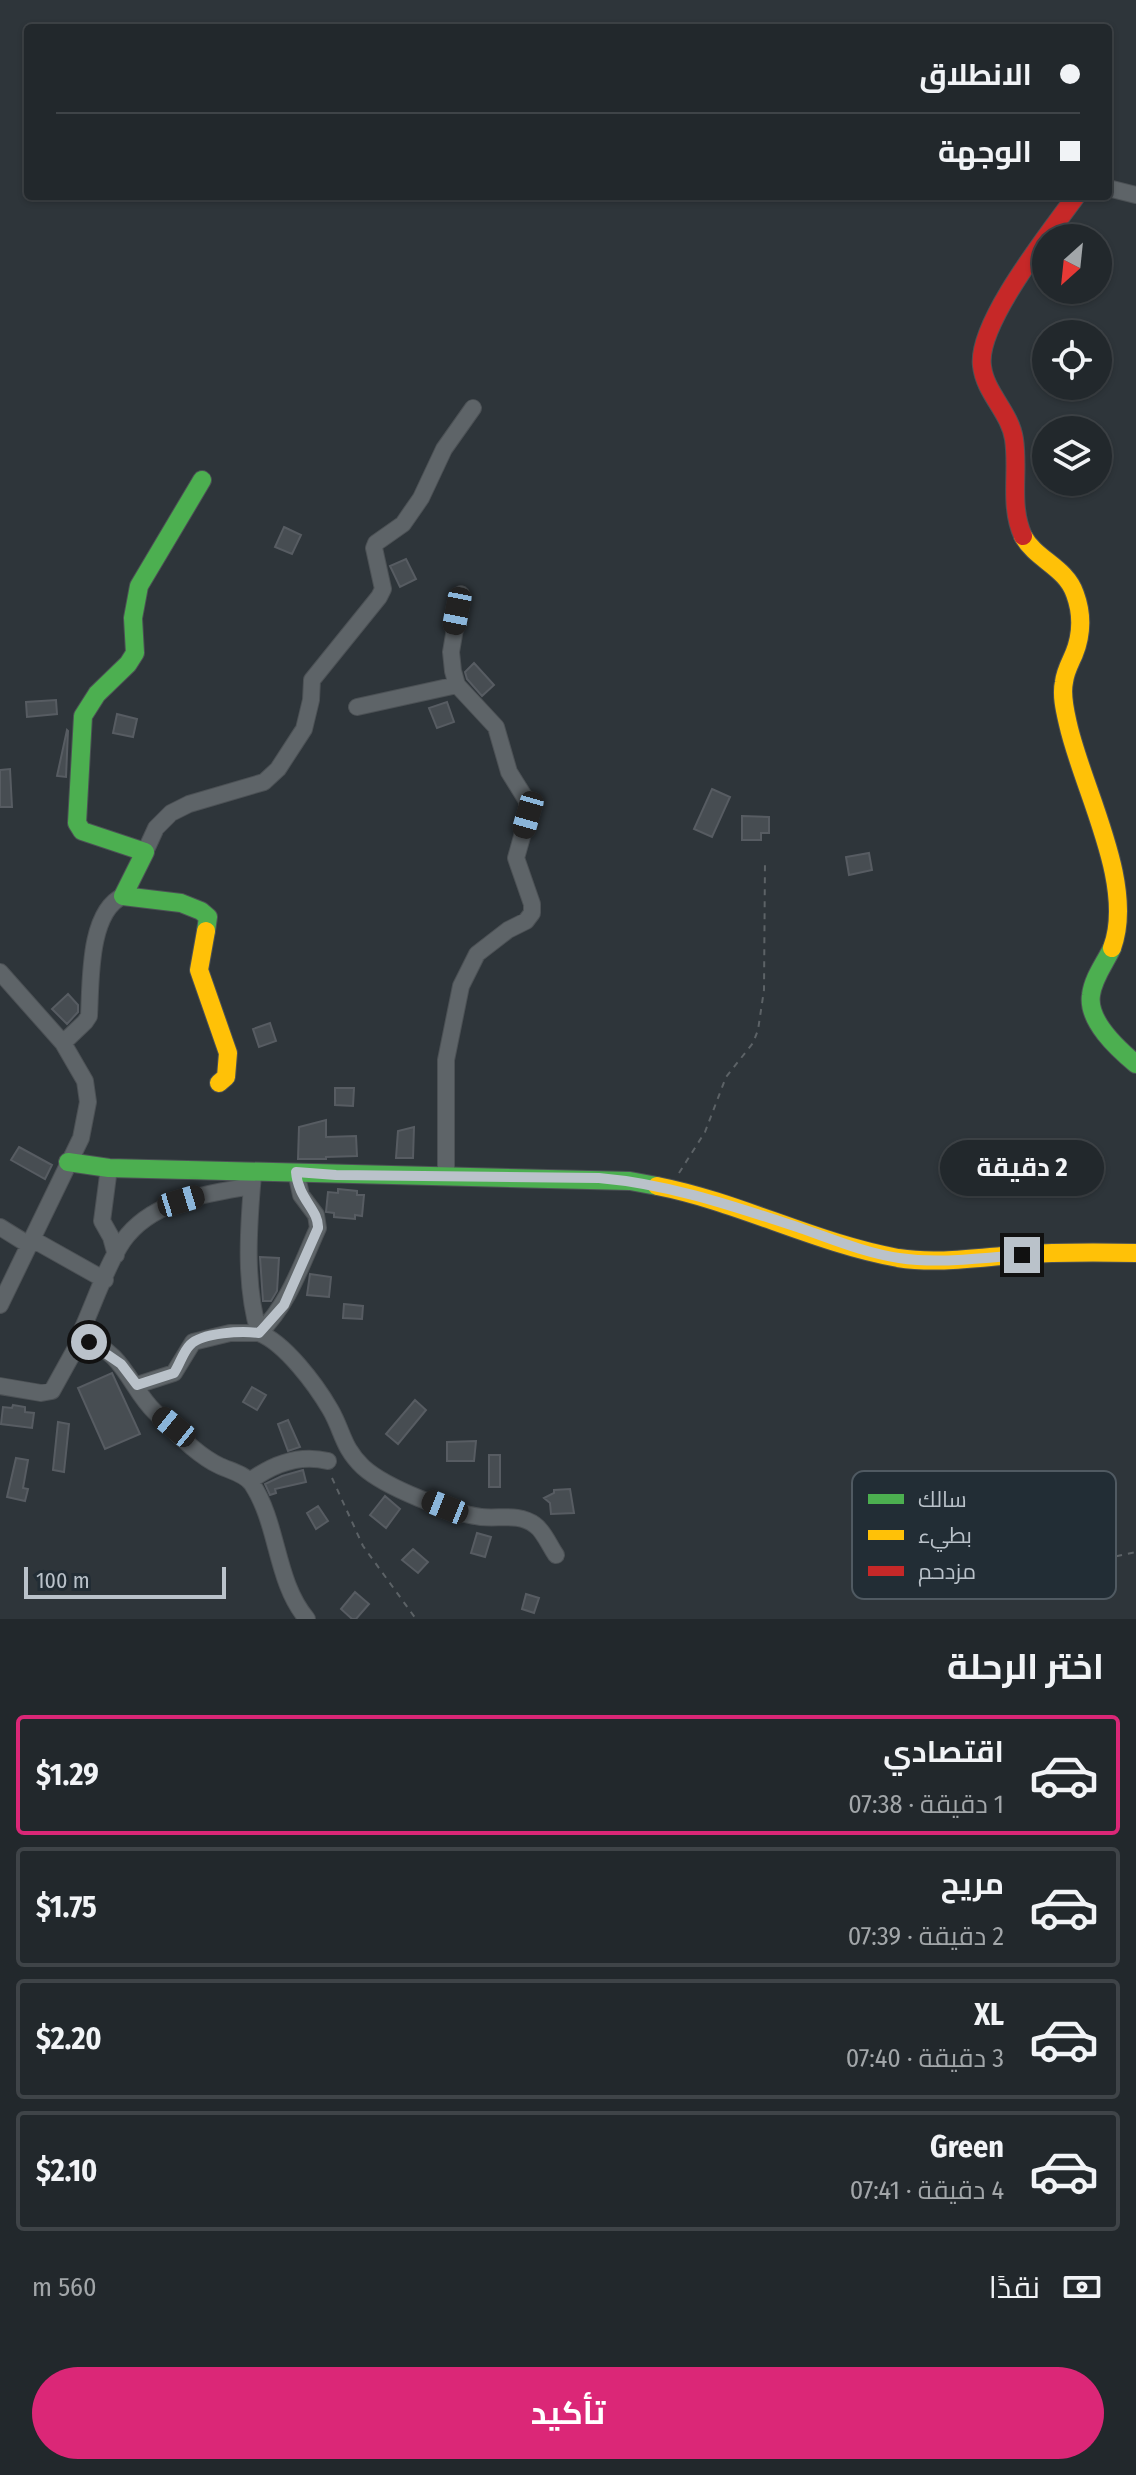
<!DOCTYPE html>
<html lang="ar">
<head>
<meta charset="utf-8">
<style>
	body { margin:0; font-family:"Fira Sans Condensed",Cairo,sans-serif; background:#2a3034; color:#f1f3f6; direction:rtl; height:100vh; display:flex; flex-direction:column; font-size:30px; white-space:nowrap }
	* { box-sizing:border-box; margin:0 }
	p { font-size:26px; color:#a2a6a9 }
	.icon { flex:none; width:44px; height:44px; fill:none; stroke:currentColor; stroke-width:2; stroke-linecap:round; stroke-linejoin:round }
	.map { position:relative; height:1619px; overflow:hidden; direction:ltr }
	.side { display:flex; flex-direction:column; background:#22282c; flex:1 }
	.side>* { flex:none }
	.banner { position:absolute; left:24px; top:24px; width:1088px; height:176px; border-radius:8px; box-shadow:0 2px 6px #0004,0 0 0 2px #3f4448; direction:rtl; display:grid; align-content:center; height:176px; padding:0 32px; background:#22282c }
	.needle { width:52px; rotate:207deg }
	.buttons { position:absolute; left:1032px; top:224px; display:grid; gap:16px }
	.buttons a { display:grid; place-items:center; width:80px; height:80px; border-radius:50%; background:#22282c; box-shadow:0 2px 6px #0004,0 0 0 2px #3f4448; font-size:40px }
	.scale { position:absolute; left:24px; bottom:20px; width:202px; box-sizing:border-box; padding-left:8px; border:4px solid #bac2ca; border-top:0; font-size:22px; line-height:28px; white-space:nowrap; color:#bac2ca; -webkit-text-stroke:6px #222d35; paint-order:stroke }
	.end { position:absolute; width:36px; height:36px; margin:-18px; border:10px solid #bac2ca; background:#111; box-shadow:0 0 0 4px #111 }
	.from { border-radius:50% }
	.bubble { position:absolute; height:56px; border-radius:28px; background:#22282c; box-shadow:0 2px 6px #0004,0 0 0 2px #3f4448; font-size:26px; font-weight:700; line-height:56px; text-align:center; direction:rtl }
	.car { position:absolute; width:24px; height:48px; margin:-24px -12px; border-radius:10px; box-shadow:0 0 6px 2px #0007; background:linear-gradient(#222 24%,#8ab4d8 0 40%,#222 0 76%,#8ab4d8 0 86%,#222 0) }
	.banner b { display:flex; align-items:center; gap:28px; height:76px; font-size:30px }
	.banner b+b { border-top:2px solid #3f4448 }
	.banner i { width:20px; height:20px; background:#f1f3f6 }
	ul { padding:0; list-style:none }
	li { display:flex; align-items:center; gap:24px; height:120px; margin:0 16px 12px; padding:0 16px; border:4px solid #3f4448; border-radius:8px }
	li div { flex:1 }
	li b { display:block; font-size:30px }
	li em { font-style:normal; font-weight:700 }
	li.selected { border-color:#db2777 }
	li>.icon { width:72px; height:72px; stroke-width:1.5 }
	h2 { padding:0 32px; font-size:36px; line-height:96px }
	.pay { display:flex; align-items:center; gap:20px; height:88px; padding:0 32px; font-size:30px }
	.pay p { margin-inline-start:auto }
	.cta { display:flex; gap:16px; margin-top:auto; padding:16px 32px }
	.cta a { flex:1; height:92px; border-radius:48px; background:#db2777; color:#fff; font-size:32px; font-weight:700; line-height:92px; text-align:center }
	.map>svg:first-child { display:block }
</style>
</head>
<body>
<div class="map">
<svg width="1136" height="1619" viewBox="0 0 1136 1619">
	<rect width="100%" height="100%" fill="#2e353a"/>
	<path fill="#474d52" stroke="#575c62" stroke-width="2" d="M284,527L301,535L292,554L275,547Z
		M406,559L416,579L400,587L390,566Z
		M474,663L494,685L482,696L467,679L465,672Z
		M56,700L57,714L27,717L26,702Z
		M447,702L454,722L437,728L429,708Z
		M117,714L137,719L133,737L113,733Z
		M67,730L68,731L66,777L57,776Z
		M10,769L12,807H0V770Z
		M712,789L730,797L712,837L694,829Z
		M742,816L769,817V833H761V840H742Z
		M869,853L872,870L849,875L846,857Z
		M68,994L78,1005V1012L67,1024L52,1009Z
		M270,1023L276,1041L259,1047L253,1029Z
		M335,1088H354L353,1106L335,1105Z
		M326,1120V1137L356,1136L357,1156L326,1157V1159H298L299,1127Z
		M414,1127L413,1158H396L398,1131Z
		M19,1147L52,1165L45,1179L11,1160Z
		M338,1189L357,1191V1195H364L362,1216L355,1215V1219L334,1217V1213L326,1212L328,1192L338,1193Z
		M260,1257L279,1258L277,1291L271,1301H263Z
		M310,1274L331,1277L329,1297L307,1295Z
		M344,1304L363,1306L362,1319L343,1318Z
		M112,1373L140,1434L105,1449L78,1388Z
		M252,1387L266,1395L257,1410L243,1402Z
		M415,1400L426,1410L398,1444L386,1434Z
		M13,1405L25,1407V1412L34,1413L32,1428L1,1424L3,1407L12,1408Z
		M288,1420L300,1447L288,1451L278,1424Z
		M58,1422L69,1424L64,1472L53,1470Z
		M476,1441L474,1461H447V1442Z
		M489,1455H500V1487H489Z
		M16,1458L28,1460L23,1488L28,1489L25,1501L7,1497Z
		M303,1470L306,1482L275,1489L276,1493L270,1495L265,1484L282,1476Z
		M570,1489L574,1513L551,1514L550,1503L544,1498L554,1493V1490Z
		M385,1496L400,1509L386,1528L370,1515Z
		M318,1506L328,1521L316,1529L307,1513Z
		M477,1533L491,1537L485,1557L471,1553Z
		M413,1549L428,1562L418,1573L402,1560Z
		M355,1592L369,1604L356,1619H352L341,1609Z
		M526,1594L539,1598L534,1613L522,1609Z"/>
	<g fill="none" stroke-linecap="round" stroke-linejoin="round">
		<g stroke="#4c5155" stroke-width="18">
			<path id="street" d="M1108,188L1136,195
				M357,707L457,685
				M145,852L156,828L171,813L189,804L264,782L278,769L304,729L311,700L312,680L379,597L383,589L374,548L376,543L403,524L421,498L444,449L473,408
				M0,972L63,1043L85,1081L88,1102L81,1138L0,1305
				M63,1043L85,1022L89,1016C91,983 88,912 123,896
				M109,1168L102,1221L111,1237L116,1255
				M446,1177V1060L461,986L477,954L508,930L526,921L532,913V904L516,858L528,815L527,801L509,772L496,727L457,685L453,671L451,652L461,594
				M252,1186C248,1235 245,1286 259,1333C285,1343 316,1385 330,1409C343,1431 342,1447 363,1467C386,1488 451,1513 481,1517C499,1519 519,1513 535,1525C544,1531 550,1547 556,1555
				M0,1227L29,1245
				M32,1239L105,1280
				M83,1340L81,1332C94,1304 106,1266 123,1241C152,1200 206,1194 252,1186L253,1176
				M137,1385L174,1373L193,1342L230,1333H259C289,1304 301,1265 318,1228L316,1215L301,1195L296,1172
				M0,1386L41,1393L52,1391L78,1344L83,1340C123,1349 131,1390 155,1412C175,1431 195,1454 220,1466C231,1471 245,1474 252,1484C279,1525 275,1581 307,1619
				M250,1481C273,1464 300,1454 328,1461"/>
		</g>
		<g stroke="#4c5155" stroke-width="20">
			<path id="fast" d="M202,480L139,586L133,618L135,653L128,664L97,694L83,716L77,823L82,831L145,852L123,896L181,903L201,911L208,917L206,931
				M1112,948C1105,963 1093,978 1091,995C1087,1021 1118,1049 1136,1064
				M68,1162L109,1168L630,1181L657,1186"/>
		</g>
		<g stroke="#4c5155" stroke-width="20">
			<path id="slow" d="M1023,536C1036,560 1066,567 1075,594C1082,613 1082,634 1074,654C1070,663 1065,672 1064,682C1061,695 1065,711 1068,724C1082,788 1136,884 1112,948
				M206,931L199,970L228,1053L226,1077L219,1083
				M657,1186C739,1202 815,1243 898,1258C936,1264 975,1258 1014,1255C1055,1252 1095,1252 1136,1253"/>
		</g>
		<g stroke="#4c5155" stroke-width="20">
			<path id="jam" d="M1023,536C1009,505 1019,472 1014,439C1010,412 985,393 982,366C976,324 1051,231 1076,196"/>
		</g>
		<path stroke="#5c6266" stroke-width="2" stroke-dasharray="6 6" stroke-linecap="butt" d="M679,1173L705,1132L726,1077L753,1043L758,1030L764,990L765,860
			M332,1478L363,1546L416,1619
			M876,1502L905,1510L973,1516L1023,1533L1084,1563L1136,1552"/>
		<use href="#street" stroke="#5e6468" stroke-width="16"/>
		<use href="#fast" stroke="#4caf50" stroke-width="18"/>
		<use href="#slow" stroke="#ffc107" stroke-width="18"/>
		<use href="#jam" stroke="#c62828" stroke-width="18"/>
	</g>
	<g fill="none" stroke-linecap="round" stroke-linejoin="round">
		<path stroke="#bac2ca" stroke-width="10" d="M89,1342L121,1364L137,1385L174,1373C180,1364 183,1352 190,1345C202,1332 243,1331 259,1333L284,1305L318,1228C319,1210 298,1199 296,1172L336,1175L599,1178C669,1184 733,1206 800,1228C832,1239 865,1253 899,1258C940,1264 981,1258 1022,1255"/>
	</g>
	<rect x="852" y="1471" width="264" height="128" rx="12" fill="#222d35" stroke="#505a62" stroke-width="2"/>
	<rect x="868" y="1494" width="36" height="10" fill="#4caf50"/>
	<rect x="868" y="1530" width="36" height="10" fill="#ffc107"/>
	<rect x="868" y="1566" width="36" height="10" fill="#c62828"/>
	<g font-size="22" fill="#bac2ca">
		<text x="918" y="1507">سالك</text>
		<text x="918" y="1543">بطيء</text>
		<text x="918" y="1579">مزدحم</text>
	</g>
</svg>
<div class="buttons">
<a><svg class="needle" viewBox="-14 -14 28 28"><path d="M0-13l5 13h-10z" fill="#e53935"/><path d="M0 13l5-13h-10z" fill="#a2a6a9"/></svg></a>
<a><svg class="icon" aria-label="locate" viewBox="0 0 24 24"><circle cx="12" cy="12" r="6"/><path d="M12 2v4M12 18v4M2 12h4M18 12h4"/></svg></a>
<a><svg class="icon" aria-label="layers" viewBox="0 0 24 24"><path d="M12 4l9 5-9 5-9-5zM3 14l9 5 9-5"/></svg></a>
</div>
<div class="scale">100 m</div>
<i class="end from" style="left:89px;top:1342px"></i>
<i class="end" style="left:1022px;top:1255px"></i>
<div class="bubble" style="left:940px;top:1140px;width:164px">2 دقيقة</div>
<i class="car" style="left:457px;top:611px;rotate:191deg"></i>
<i class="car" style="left:528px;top:815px;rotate:196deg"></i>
<i class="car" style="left:181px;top:1201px;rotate:73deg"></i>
<i class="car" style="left:174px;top:1427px;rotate:309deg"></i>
<i class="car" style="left:445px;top:1507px;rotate:292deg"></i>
<div class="banner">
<b><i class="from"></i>الانطلاق</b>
<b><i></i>الوجهة</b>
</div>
</div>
<section class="side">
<h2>اختر الرحلة</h2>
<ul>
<li class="selected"><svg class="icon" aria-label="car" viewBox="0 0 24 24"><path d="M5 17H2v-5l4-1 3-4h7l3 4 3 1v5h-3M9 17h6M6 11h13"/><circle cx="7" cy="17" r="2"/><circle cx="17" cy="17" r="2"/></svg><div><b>اقتصادي</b><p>1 دقيقة · 07:38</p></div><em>$1.29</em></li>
<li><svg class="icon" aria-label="car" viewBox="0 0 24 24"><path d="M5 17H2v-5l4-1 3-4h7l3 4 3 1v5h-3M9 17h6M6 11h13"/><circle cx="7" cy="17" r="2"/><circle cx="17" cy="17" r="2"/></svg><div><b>مريح</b><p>2 دقيقة · 07:39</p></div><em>$1.75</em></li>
<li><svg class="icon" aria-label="car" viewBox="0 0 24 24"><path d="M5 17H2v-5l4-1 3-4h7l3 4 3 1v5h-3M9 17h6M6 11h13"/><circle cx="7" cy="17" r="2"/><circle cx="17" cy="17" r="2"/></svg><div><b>XL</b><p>3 دقيقة · 07:40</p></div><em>$2.20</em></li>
<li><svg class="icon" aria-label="car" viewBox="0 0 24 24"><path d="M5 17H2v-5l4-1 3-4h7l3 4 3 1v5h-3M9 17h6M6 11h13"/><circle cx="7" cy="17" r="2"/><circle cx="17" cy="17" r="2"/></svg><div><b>Green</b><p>4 دقيقة · 07:41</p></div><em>$2.10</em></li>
</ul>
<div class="pay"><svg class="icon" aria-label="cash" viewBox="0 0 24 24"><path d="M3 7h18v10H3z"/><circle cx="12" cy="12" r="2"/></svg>نقدًا<p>560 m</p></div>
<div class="cta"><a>تأكيد</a></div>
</section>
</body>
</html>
